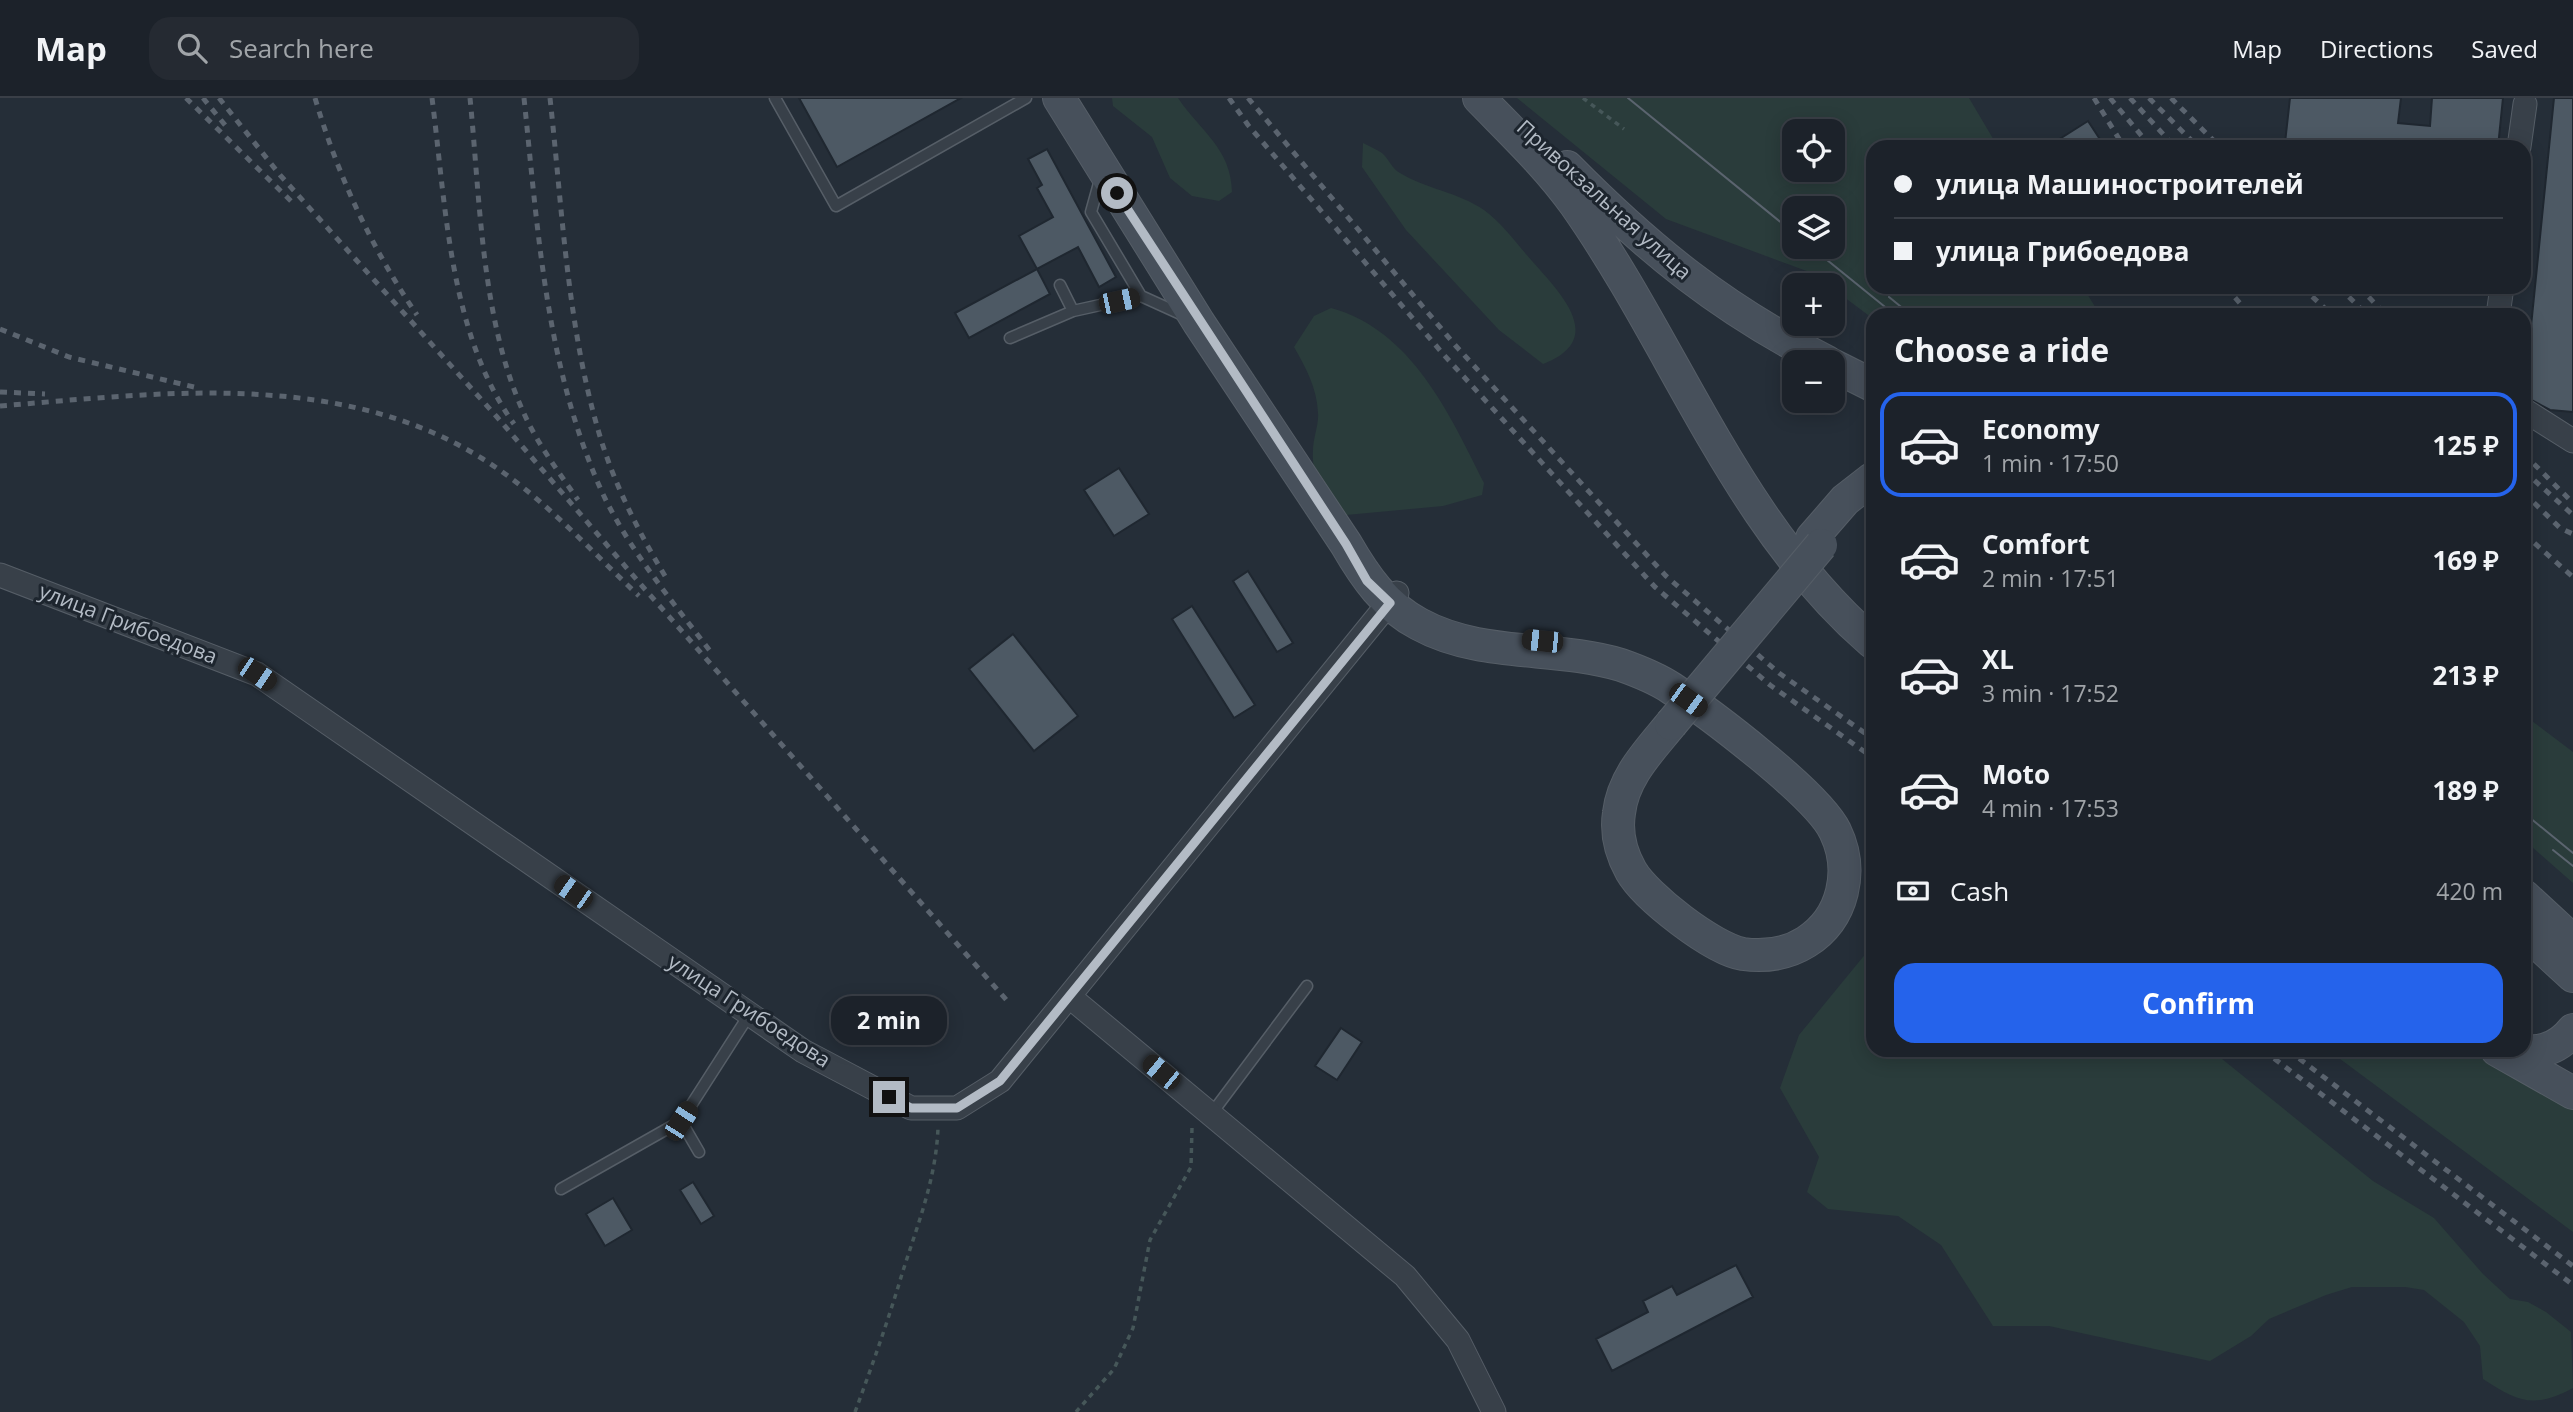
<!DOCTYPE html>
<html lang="en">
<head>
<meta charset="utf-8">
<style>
	body { margin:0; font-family:"Open Sans",sans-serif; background:#252a32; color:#f1f3f6; height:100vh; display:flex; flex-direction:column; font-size:26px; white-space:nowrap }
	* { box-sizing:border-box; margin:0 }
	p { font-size:23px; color:#a0a4a8 }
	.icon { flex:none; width:38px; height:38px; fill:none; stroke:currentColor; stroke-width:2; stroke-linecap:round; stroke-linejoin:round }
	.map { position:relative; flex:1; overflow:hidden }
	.details { position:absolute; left:1866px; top:210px; width:665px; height:749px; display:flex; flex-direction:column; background:#1c222a; border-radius:21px; box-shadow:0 4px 18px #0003,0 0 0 2px #3a3f47 }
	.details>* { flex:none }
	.hud { position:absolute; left:1866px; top:42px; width:665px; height:154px; border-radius:21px; box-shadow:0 4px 18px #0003,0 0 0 2px #3a3f47; display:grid; align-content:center; height:154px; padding:0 28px; background:#1c222a }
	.controls { position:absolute; left:1782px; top:21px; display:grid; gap:14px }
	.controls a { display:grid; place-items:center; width:63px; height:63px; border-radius:14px; background:#1c222a; box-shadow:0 4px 18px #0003,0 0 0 2px #3a3f47; font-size:35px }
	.end { position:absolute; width:32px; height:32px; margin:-16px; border:9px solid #b3bbc5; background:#111; box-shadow:0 0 0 4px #111 }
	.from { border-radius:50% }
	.bubble { position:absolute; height:49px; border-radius:21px; background:#1c222a; box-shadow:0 4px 18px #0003,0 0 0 2px #3a3f47; font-size:23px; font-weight:700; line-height:49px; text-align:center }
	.car { position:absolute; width:21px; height:42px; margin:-21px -10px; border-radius:9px; box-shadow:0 0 5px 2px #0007; background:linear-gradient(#222 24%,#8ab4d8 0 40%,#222 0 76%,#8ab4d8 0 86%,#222 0) }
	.hud b { display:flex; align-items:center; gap:24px; height:66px; font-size:26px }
	.hud b+b { border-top:2px solid #3a3f47 }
	.hud i { width:18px; height:18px; background:#f1f3f6 }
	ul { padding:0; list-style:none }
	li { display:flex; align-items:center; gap:21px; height:105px; margin:0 14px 10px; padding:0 14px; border:4px solid transparent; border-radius:21px }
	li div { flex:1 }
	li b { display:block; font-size:26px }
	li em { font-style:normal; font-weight:700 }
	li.current { border-color:#2563eb }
	li>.icon { width:63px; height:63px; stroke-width:1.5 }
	h2 { padding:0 28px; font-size:32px; line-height:84px }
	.pay { display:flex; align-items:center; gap:18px; height:77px; padding:0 28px; font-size:26px }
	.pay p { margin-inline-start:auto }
	.cta { display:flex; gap:14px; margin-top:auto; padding:14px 28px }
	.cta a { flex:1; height:80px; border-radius:21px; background:#2563eb; color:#fff; font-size:28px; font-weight:700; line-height:80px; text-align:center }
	header { display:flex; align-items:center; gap:42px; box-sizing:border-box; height:98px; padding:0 35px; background:#1c222a; border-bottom:2px solid #3a3f47 }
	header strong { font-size:33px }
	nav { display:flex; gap:38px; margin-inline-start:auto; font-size:24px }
	.search { width:490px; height:63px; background:#252a32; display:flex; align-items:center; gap:18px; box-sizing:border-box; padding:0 24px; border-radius:21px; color:#a0a4a8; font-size:26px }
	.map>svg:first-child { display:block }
</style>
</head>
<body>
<header>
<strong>Map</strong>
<div class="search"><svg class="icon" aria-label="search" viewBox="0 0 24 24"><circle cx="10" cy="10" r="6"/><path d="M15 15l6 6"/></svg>Search here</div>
<nav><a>Map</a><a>Directions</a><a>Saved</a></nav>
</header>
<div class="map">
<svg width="2573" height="1314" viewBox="0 0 2573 1314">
	<rect width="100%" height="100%" fill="#252e38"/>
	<path fill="#2a3c3b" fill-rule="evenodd" d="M1112,0H1178C1201,34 1231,50 1232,94L1219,103L1192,98L1170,80L1152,39L1113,8Z
		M1517,0H1969L1998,49H1872V189H2083L2100,217H1872V220L1812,175L1666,121ZM1832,33V72H1794V33ZM1794,110H1832V149H1794Z
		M1363,45C1369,48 1376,51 1382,55C1389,61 1392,71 1400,75C1426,91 1458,94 1484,112C1502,125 1517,146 1532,163C1560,195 1608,241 1543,266L1499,232L1406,132L1362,69Z
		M1331,210C1412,232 1450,317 1484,385L1482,397L1443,408L1346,417C1325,407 1311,377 1313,353C1313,340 1319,327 1318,315C1317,290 1306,270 1294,249L1314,218Z
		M2524,617L2573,654V785L2524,742Z
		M1872,848V952H2211L2373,1083L2434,1120L2483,1176L2510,1201L2528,1204L2546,1214L2571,1234L2573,1290C2534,1311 2518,1304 2483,1281L2480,1248L2464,1224L2424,1192L2405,1189H2352L2326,1197L2269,1221L2251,1238L2210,1263L2049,1228H1993L1941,1147L1898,1118L1828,1111L1807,1094L1819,1059L1780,990L1799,937Z
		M2328,952H2501L2573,991V1134Z"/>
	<path fill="#4d5964" stroke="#1f2730" stroke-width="2" d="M799,0H961L837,69Z
		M2290,0H2401L2398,25L2430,28L2432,0H2503L2498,49H2327L2285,45Z
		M2554,0H2573V314L2550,312L2524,298Z
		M2088,23L2105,49H2047Z
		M1047,51L1116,179L1099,189L1078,149L1037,171L1019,138L1053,119L1037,90L1042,87L1028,61Z
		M1037,171L1050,196L969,240L955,215Z
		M1119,370L1149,416L1114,438L1084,392Z
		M1248,473L1293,545L1277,554L1233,483Z
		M1192,508L1255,607L1234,620L1172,521Z
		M1013,536L1078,618L1034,653L969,571Z
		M1341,930L1362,944L1337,982L1315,968Z
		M693,1084L714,1118L701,1126L680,1092Z
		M613,1100L632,1132L605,1148L586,1116Z
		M1736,1167L1753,1199L1612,1273L1596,1241L1648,1214L1643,1203L1672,1188L1677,1197Z"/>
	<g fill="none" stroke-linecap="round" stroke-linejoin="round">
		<g stroke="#565e67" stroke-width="13">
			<path id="lane" d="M775,0L836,108L1026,0
				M1101,78L1091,114L1141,198L1185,218
				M1060,187L1073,213
				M1010,240L1073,213L1141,198
				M1212,1015L1307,888
				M699,1054L681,1023L749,917
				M561,1091L681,1023"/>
		</g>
		<g stroke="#565e67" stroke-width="25">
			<path id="street" d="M2519,49L2525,6
				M2498,217L2502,189
				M2524,312L2573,343
				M0,477L257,576L803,953L911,1010H957L1000,983L1397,495
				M1070,899L1405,1178L1458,1242L1494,1314"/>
		</g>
		<g stroke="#565e67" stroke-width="34">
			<path id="secondary" d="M1059,0L1199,225L1346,446C1365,479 1385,508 1419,526C1481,560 1555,547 1621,567C1638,573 1656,580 1671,590C1709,615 1817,696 1835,733C1854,772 1844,820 1806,844C1787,856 1766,859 1743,856C1713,851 1646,799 1631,773C1621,755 1616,734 1619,715C1623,679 1649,653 1671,626
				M1479,0C1512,34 1548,68 1575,106C1677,251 1736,426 1872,544
				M1567,69C1648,151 1723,212 1827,264
				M1832,267L1872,287
				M1812,440L1845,402L1872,381
				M2524,798L2573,843
				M2524,833L2573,878
				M2497,952L2573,995
				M2517,952C2540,957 2559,950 2573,932"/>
		</g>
		<path stroke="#465759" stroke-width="3.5" stroke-dasharray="5 5" stroke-linecap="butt" d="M1583,0L1624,31
			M855,1314C872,1268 888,1223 902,1176C917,1128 936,1082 938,1030
			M1076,1314L1114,1271L1133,1230L1150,1142L1191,1069L1192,1029"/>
		<use href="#lane" stroke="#384049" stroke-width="10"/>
		<use href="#street" stroke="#384049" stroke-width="23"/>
		<use href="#secondary" stroke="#47505b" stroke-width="32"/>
		<path stroke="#5b646f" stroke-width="2" d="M1628,0L1794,135
			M1811,149L1895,217
			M1889,199L1911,217
			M2524,715L2573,755
			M2553,752L2573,768"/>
		<path stroke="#5b646f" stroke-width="5" stroke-dasharray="7 7" stroke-linecap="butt" d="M186,0L294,106
			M203,0L229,32
			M219,0L280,77L497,319L643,489L1010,906
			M315,0C338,78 371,149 417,217
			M432,0C446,108 449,235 514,326
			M470,0C480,100 481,218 522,311C536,344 558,373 578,402
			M524,0C538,134 546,270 602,394C630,454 674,505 713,557
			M550,0C562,109 567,223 597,328C612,383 639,435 668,483
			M1229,0L1248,27L1444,257L1655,489L1770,587L1872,659
			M1248,0L1455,247L1666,478L1779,575L1872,640
			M2094,0L2124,49
			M2110,0L2151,49
			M2130,0L2175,49
			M2149,0L2198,49
			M2171,0L2220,49
			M2226,189L2250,217
			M2302,189L2332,217
			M2339,189L2367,217
			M2359,189L2386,217
			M0,231L69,259L194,289
			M0,294L45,296
			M0,308C160,295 339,271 483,361C541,397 589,451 639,498
			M2524,356L2573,405
			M2524,373L2573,417
			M2524,395L2560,430L2573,436
			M2524,436L2573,479
			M2263,952L2573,1187
			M2288,952L2573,1168"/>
		<g stroke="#565e67" stroke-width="34" stroke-linecap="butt">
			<path id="secondary-bridge" d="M1671,626L1821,447"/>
		</g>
		<use href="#secondary-bridge" stroke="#47505b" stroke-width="32"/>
	</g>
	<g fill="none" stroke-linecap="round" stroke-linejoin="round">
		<path stroke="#b3bbc5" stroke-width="9" d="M889,999L911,1010H957L1000,983L1390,505L1367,483L1346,446L1117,95"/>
	</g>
	<g text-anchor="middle" stroke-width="6" stroke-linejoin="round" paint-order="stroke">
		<g font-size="21" fill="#b3bbc5" stroke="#1d252e">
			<text transform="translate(1604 102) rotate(42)" y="7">Привокзальная улица</text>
			<text transform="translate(128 526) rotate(21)" y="7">улица Грибоедова</text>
			<text transform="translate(749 913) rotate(33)" y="7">улица Грибоедова</text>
		</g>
	</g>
</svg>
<div class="controls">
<a><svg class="icon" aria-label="locate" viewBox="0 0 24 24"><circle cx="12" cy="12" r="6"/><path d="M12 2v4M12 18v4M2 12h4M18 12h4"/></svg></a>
<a><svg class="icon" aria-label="layers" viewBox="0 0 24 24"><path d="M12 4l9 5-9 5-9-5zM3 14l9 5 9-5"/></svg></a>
<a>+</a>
<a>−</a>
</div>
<i class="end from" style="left:1117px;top:95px"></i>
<i class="end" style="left:889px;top:999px"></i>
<div class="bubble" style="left:831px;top:898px;width:116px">2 min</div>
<i class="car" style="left:1119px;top:203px;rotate:78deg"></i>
<i class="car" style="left:1542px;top:543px;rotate:276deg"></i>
<i class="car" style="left:257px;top:576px;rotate:124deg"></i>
<i class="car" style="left:1688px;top:602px;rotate:126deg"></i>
<i class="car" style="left:573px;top:794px;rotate:305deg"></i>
<i class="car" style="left:1161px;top:974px;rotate:309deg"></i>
<i class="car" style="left:681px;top:1023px;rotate:33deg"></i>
<div class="hud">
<b><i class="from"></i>улица Машиностроителей</b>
<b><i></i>улица Грибоедова</b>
</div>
<section class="details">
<h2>Choose a ride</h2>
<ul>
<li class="current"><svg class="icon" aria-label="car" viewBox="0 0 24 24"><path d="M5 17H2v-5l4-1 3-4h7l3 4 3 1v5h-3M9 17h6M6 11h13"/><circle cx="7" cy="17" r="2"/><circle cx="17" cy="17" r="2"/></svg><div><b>Economy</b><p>1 min · 17:50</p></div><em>125 ₽</em></li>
<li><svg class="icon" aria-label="car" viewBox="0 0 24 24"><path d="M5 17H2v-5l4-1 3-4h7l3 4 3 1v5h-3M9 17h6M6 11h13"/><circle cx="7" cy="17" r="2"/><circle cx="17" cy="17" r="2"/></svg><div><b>Comfort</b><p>2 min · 17:51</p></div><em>169 ₽</em></li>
<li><svg class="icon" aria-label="car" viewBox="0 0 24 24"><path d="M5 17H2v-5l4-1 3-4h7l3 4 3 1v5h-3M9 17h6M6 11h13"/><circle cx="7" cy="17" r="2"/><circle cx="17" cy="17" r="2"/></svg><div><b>XL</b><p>3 min · 17:52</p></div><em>213 ₽</em></li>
<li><svg class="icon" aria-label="car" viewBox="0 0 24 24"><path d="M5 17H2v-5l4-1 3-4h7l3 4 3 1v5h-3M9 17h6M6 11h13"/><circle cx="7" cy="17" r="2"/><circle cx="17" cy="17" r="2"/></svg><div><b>Moto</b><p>4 min · 17:53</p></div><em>189 ₽</em></li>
</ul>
<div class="pay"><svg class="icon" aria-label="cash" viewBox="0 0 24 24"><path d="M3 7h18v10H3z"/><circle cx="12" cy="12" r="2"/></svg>Cash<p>420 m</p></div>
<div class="cta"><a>Confirm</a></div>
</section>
</div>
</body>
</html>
